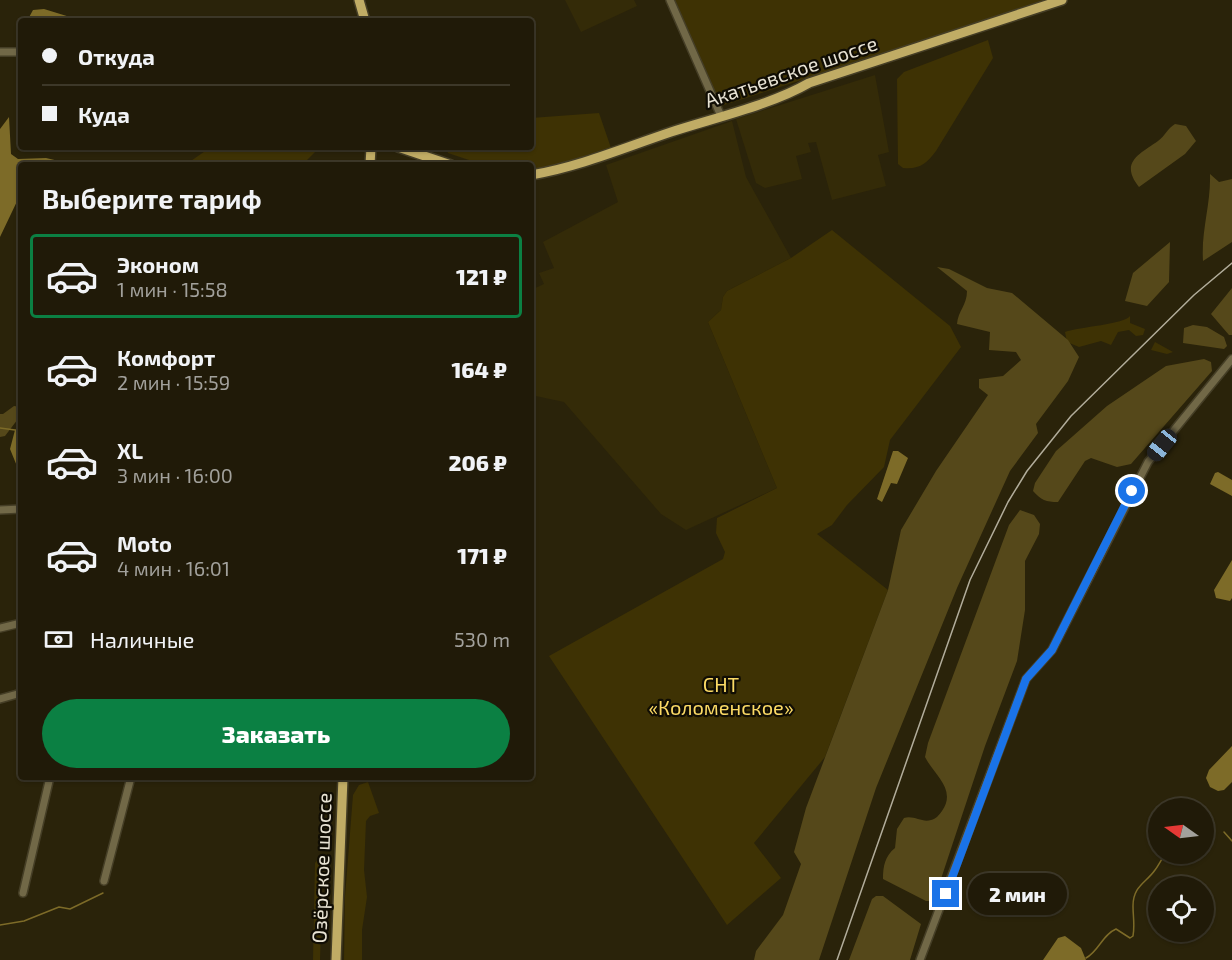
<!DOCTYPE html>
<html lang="ru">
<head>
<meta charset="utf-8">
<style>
	body { margin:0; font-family:"Exo 2",sans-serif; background:#282312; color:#f1f3f6; height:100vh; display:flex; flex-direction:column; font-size:22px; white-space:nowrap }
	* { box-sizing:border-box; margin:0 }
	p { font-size:20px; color:#a2a19c }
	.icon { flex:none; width:33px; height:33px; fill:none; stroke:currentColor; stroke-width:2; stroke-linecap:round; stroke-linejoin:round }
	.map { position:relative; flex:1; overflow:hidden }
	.sheet { position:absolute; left:18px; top:162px; width:516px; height:618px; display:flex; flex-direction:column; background:#201a08; border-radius:6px; box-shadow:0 2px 4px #0004,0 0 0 2px #3d3829 }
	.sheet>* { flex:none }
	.banner { position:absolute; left:18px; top:18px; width:516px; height:132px; border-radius:6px; box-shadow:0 2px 4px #0004,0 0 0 2px #3d3829; display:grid; align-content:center; height:132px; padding:0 24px; background:#201a08 }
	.needle { width:39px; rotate:284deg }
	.tools { position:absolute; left:1148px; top:798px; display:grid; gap:12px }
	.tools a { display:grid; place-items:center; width:66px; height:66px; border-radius:50%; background:#201a08; box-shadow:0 2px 4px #0004,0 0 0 2px #3d3829; font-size:30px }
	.end { position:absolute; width:27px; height:27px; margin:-14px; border:8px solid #1a73e8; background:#fff; box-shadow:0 0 0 3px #fff }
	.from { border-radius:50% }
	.bubble { position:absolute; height:42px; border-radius:21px; background:#201a08; box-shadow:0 2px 4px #0004,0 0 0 2px #3d3829; font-size:20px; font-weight:800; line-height:42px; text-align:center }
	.car { position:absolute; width:18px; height:36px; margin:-18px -9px; border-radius:8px; box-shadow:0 0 4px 2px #0007; background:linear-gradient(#222 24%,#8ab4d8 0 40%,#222 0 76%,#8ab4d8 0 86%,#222 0) }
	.banner b { display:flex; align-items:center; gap:21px; height:57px; font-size:22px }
	.banner b+b { border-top:2px solid #3d3829 }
	.banner i { width:15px; height:15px; background:#f1f3f6 }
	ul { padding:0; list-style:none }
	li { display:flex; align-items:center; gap:18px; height:84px; margin:0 12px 9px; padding:0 12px; border:3px solid transparent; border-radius:6px }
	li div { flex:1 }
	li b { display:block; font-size:22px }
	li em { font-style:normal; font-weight:800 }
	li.active { border-color:#0b8043 }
	li>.icon { width:54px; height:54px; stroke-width:1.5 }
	h2 { padding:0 24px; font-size:27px; line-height:72px }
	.pay { display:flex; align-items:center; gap:15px; height:66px; padding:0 24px; font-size:22px }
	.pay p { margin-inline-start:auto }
	.primary-button { display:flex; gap:12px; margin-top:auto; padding:12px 24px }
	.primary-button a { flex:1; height:69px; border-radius:36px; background:#0b8043; color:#fff; font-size:24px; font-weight:800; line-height:69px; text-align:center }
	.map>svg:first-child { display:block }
</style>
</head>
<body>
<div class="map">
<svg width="1232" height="960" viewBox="0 0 1232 960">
	<rect width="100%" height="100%" fill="#2a230a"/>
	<path fill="#342b08" d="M565,0H634L637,6L581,32Z
		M875,75L889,152L878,155L886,186L832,200L816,142L808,143L811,152L796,156L802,179L765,188L756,183L736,119Z
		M732,121L746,177L791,258L727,291L723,297L721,310L708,322L777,488L686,530L661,514L564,402L531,395V290L544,284L539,273L554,268L543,242L618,202L606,165Z"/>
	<path fill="#3e3204" d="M675,0H1051L721,106Z
		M988,40L993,58L936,151C927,163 919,170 903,168L898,164L897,79L904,72Z
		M599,113L611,148L555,166L531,170V165H484L448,153L446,147H531V118Z
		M211,147H320L302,165H185Z
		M832,230L950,326L961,347L890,440L884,467L847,505L832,525L817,534L888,590L825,757L754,843L781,878L727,925L549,656L723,559L725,552L716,533L717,518L777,488L708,322L721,310L723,297L727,291L791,258Z
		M1130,316V323L1145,329L1143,335L1136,336L1129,330L1118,332L1111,345L1101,341L1079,347L1067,342L1065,332C1079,327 1125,324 1130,316Z
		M1155,342L1173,352L1167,354L1151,350Z
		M368,782L379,813L370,816L366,821L364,870L367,897L362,930V960H344L345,897L353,795L359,785Z
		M318,859H323L320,960H313L315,863Z"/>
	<path fill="#55481a" d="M1175,124L1186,126L1196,141L1185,154L1139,187C1119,162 1140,154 1158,141C1165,136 1167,129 1175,124Z
		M1210,174L1219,182L1232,179V242L1203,261C1201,231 1211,204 1210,174Z
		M1170,242L1169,282L1147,306L1125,301L1133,273Z
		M937,267L949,269L987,288L1012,293L1068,340L1079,357L1068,381L1036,424L1038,433L1010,471L957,588L876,788L819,960H754L756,951L783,915L801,864L794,852L806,808L888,590L901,530L936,471L988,395L979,388V379L1003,376L1021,360L1016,352L989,350L990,332L957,324C958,311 967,305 967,291Z
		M1232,288V335H1229L1211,314Z
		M1193,325L1207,327L1224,337L1227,346L1224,349L1183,343L1184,328Z
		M1204,359L1211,362L1212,371L1131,464L1117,467L1091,458L1085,461L1058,502C1046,502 1041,500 1033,491L1035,483L1056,451L1107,406L1166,366Z
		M14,406L21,407V415L5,436L0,437V414H3Z
		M1020,510L1034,515L1040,524L1039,534L1025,561V610L1017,661L985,746L936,894L932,901H926L883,879C883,866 885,856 895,848L897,829L904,818C914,815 922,823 931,820C936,819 939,815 942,811C957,789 934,775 925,757L928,743L1009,525Z
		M876,896H883L921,924L910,960H849L872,899Z"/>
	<path fill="#7d6b28" d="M44,9L83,21H27L33,10Z
		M9,117L11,154L18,159L46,158L76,165H21V193L0,237V129Z
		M21,423V476L10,449L15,430Z
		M893,451H898L908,458L897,484L891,483L882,502L877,499Z
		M1218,472L1232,480V496L1210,484L1215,473Z
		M1232,560V598L1230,601L1216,598L1214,590Z
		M1232,746V782L1224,790L1218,791L1210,787L1206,778L1209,770Z
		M1065,936L1081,948L1086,960H1043L1058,938Z"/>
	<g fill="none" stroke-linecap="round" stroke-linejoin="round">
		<path stroke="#7d6b28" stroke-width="1.5" d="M0,428L15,430
			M1203,823H1214
			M1224,832L1232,841
			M0,925L24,921L59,907L70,909L103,893
			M1086,958C1099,951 1102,935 1116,929L1130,938L1133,936C1135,925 1133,917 1133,906C1133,886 1146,883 1155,870C1159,865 1161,859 1166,854"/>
		<g stroke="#453e26" stroke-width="10">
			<path id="minor" d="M670,0L721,116
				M0,52H21
				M0,510L21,509
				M0,628L21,623
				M0,699L21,693
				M104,881L131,777
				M23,893L50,777
				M920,960L1026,679L1052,650L1148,462L1232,359"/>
		</g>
		<g stroke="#453e26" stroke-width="12">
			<path id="major" d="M359,0L365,21
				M398,147L451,165
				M370,165L371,147
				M531,175C579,167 626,147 671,132C714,118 771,105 809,83L1062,0
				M336,960L343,777"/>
		</g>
		<use href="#minor" stroke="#716847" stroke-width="7"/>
		<use href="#major" stroke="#c0ac65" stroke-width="9"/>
		<path stroke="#b2ad9b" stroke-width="1.5" d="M837,960L970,580L1008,502L1027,471L1071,416L1194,295L1232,263"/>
	</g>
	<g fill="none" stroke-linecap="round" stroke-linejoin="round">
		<path stroke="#1a73e8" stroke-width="8" d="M946,894L1026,679L1052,650L1132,491"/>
	</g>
	<g text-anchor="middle" stroke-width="4.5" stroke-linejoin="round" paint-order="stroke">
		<g font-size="20" fill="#e8e3d4" stroke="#100d04">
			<text transform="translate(791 72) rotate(-19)" y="7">Акатьевское шоссе</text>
			<text transform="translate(322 868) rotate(-88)" y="7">Озёрское шоссе</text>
		</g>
		<g font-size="20" fill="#fbda65" stroke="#100d04">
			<text x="721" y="692">СНТ<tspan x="721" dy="23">«Коломенское»</tspan></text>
		</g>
	</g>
</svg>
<div class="tools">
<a><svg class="needle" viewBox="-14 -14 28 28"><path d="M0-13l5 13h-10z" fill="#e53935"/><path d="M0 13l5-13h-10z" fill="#a2a19c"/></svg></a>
<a><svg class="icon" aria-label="locate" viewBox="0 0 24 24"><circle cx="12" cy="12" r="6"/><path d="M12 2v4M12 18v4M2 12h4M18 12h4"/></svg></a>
</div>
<i class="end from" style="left:1132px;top:491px"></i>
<i class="end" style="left:946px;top:894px"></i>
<div class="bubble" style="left:968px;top:873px;width:99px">2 мин</div>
<i class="car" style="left:1162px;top:445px;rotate:219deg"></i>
<div class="banner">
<b><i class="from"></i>Откуда</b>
<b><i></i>Куда</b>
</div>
<section class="sheet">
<h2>Выберите тариф</h2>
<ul>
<li class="active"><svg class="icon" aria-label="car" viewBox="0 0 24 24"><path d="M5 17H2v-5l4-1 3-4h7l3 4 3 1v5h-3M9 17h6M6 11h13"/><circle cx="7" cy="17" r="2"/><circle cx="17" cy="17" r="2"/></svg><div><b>Эконом</b><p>1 мин · 15:58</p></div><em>121 ₽</em></li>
<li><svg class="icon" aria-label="car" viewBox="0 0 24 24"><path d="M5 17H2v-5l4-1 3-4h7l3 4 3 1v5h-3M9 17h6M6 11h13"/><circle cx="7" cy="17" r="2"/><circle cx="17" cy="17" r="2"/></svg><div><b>Комфорт</b><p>2 мин · 15:59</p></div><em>164 ₽</em></li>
<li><svg class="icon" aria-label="car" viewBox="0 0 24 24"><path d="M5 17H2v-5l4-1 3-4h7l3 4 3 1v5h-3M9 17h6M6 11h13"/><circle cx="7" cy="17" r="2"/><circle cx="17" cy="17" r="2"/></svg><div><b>XL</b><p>3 мин · 16:00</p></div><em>206 ₽</em></li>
<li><svg class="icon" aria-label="car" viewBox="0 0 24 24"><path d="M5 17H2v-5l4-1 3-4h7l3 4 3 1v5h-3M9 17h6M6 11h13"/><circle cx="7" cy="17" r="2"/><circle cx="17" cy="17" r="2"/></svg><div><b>Moto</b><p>4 мин · 16:01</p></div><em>171 ₽</em></li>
</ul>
<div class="pay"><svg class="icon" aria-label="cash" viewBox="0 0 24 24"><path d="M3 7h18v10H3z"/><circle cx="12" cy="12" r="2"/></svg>Наличные<p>530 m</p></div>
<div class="primary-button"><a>Заказать</a></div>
</section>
</div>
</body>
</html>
